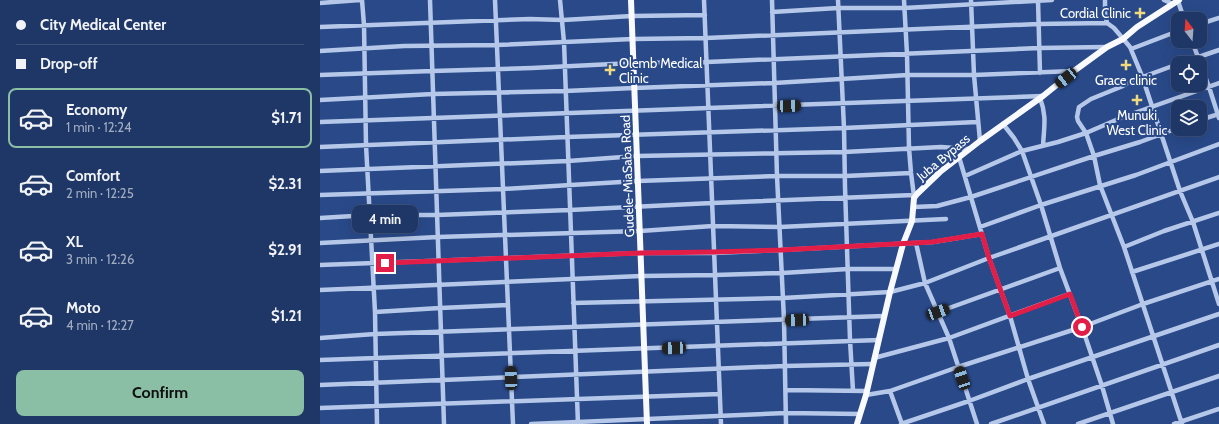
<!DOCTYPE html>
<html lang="en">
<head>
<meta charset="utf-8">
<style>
	body { margin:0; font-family:Cabin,sans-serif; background:#273f6d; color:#f1f3f6; height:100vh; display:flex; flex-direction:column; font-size:15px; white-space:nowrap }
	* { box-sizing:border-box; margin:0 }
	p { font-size:13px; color:#a1acc0 }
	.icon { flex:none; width:22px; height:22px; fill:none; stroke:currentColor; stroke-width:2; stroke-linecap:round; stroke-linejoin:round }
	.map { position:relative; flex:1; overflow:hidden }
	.panel { display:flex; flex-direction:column; background:#1f3767; width:320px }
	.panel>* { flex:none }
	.hud { display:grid; align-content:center; height:88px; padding:0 16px; background:#1f3767 }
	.needle { width:26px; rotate:343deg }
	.controls { position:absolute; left:851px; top:12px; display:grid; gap:8px }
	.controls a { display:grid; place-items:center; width:36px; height:36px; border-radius:8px; background:#1f3767; box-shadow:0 4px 16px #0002,0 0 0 1px #3c517b; font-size:20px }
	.end { position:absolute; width:18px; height:18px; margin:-9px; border:5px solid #e11d48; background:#fff; box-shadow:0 0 0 2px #fff }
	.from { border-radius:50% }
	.bubble { position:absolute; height:28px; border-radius:8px; background:#1f3767; box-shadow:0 4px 16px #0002,0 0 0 1px #3c517b; font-size:13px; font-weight:700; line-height:28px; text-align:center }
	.car { position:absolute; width:12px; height:24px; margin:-12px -6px; border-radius:5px; box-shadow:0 0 3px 1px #0007; background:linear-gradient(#222 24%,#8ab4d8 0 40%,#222 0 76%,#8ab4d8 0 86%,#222 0) }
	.hud b { display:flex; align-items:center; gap:14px; height:38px; font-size:15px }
	.hud b+b { border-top:1px solid #3c517b }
	.hud i { width:10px; height:10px; background:#f1f3f6 }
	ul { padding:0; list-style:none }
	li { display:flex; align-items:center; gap:12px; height:60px; margin:0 8px 6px; padding:0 8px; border:2px solid transparent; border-radius:8px }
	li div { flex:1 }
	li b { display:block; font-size:15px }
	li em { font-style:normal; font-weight:700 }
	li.current { border-color:#8abfa5 }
	li>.icon { width:36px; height:36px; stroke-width:1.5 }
	.primary-button { display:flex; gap:8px; margin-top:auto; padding:8px 16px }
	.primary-button a { flex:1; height:46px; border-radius:8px; background:#8abfa5; color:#111; font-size:16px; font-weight:700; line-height:46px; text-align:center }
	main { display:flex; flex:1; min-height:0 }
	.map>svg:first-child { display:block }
</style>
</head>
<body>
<main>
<section class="panel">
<div class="hud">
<b><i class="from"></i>City Medical Center</b>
<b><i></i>Drop-off</b>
</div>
<ul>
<li class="current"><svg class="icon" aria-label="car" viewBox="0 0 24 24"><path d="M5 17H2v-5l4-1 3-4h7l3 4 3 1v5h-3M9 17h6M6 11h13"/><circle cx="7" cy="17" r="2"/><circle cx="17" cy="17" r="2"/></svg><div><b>Economy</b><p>1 min · 12:24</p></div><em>$1.71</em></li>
<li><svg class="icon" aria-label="car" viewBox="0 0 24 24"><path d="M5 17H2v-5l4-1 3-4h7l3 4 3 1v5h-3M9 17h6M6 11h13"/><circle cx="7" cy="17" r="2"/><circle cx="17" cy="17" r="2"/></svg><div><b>Comfort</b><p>2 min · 12:25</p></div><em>$2.31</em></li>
<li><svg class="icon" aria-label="car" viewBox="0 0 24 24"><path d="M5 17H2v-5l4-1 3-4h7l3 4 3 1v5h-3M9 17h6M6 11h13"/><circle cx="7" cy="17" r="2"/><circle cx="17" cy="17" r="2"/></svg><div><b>XL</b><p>3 min · 12:26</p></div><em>$2.91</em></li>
<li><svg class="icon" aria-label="car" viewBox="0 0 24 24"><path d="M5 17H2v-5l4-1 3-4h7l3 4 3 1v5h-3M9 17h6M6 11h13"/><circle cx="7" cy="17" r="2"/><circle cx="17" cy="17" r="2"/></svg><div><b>Moto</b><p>4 min · 12:27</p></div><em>$1.21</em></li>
</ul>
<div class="primary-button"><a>Confirm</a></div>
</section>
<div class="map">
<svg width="899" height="424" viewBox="0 0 899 424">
	<rect width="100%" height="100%" fill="#294989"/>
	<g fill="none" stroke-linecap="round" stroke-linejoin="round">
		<path stroke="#b6c8e9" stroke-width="4.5" d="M42,0L44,25L46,145L55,312L57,424
			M110,0L124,424
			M175,0L193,424
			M240,0L244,42L258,424
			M384,0L401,424
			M452,0L457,176L464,320L466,424
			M518,0L524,128L525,187L530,340L533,391
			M584,0L587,54L589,148L591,173L594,196
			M651,0L654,75L660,141
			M718,0L720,73
			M785,0V13L787,23L794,28L810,47L822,76L860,191L873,222L899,304
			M844,0L853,4
			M858,1L864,19
			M0,3L40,0
			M452,12L518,8H584L732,0
			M880,24L899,18
			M0,27L210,19L243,20L312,16L385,15
			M872,41L889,87L899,118
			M811,49L858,31
			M0,51L84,46L177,45L313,39L386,38L718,24L787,23
			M861,63L899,50
			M858,64L809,82L803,86L771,99L759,107L757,117L758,121L766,133L774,156L780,185L804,247L862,424
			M0,75L112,71L212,68L313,63L387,62L719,48L786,47
			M720,98C727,116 724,127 723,146
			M0,100L113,94L245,91L314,88L454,83L588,75H654L754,71
			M880,120L899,114
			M0,122L723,96
			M683,124L694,138L702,151L721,205L740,268L762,327L782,386L793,424
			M0,147L247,137L524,128L657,122
			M639,157L669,258L690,316L708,379L724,424
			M0,171L248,161L317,156L524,152L621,147L650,149
			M645,176L702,151L738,142L766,133L803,117L899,83
			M0,195L183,189L318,181L457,176H525L591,173
			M594,207L617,206L651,197L774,156L820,142L858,128
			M0,218L50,215H117L250,210L392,203L594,195
			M660,227L721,205L816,175L899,144
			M0,243L118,237L320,231L393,226L460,227L626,219
			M596,243L605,283L629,338L657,424
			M804,247L844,231L899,213
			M0,265L321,253H394L461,250L613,242L662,234
			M812,272L899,244
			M0,290L321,276L395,275L462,273L528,269H576
			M253,303L463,298L570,292L605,283L669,258L899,177
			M55,312L120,308L188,305
			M618,312L740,268
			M0,338L55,334L564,316
			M554,358L629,338L749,294
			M0,360L559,340
			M0,385L465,366L552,364
			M466,390L546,391
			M570,391L582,424
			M546,395L570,391L638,367L762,327L823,304L899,279
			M0,408L400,394
			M211,424L466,413L540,414
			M581,424L649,401L708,379L899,314
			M671,424L899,345
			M758,424L899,376
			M854,424L899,409"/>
		<path stroke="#f9fafe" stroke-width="6" d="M311,0L327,424
			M537,424L546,395L570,292L583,244L592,221L594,198L597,194L620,172L660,141L723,96L754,71L787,47L803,39L817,27L859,0"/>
	</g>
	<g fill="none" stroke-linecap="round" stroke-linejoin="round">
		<path stroke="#e11d48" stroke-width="5" d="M65,263L321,253L394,252L461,250L612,242L662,234L669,258L690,316L750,294L762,327"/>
	</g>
	<g fill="#f0da7d" stroke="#294989" stroke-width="1.5">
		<path d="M818 7h4v4h4v4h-4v4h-4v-4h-4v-4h4z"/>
		<path d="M804 59h4v4h4v4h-4v4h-4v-4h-4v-4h4z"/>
		<path d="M288 64h4v4h4v4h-4v4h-4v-4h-4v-4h4z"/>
		<path d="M815 94h4v4h4v4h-4v4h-4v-4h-4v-4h4z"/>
	</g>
	<g text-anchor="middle" stroke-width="4" stroke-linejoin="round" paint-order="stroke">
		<g font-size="13" fill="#fff" stroke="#294989">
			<text x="811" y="18" text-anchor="end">Cordial Clinic</text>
			<text x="299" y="68" text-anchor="start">Olemb Medical<tspan x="299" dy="15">Clinic</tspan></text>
			<text x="806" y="85">Grace clinic</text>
			<text x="817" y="120">Munuki<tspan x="817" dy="15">West Clinic</tspan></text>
		</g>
		<g font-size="13" fill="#fff" stroke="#294989">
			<text transform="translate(623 157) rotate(-40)" y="5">Juba Bypass</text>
			<text transform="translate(307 176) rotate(-92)" y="5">Gudele-MiaSaba Road</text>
		</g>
	</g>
</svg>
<div class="controls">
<a><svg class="needle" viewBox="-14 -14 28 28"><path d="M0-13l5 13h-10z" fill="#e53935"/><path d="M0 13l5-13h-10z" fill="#a1acc0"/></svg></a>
<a><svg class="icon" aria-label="locate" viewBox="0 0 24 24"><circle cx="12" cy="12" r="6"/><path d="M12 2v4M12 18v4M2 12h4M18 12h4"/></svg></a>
<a><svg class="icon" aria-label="layers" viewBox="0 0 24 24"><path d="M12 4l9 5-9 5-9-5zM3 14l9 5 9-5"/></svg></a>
</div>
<i class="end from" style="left:762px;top:327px"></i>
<i class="end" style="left:65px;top:263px"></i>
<div class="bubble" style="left:32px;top:205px;width:66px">4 min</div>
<i class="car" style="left:746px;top:78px;rotate:232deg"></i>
<i class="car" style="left:469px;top:106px;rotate:88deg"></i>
<i class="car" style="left:618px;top:312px;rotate:70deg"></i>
<i class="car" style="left:477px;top:320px;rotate:268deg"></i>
<i class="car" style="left:354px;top:348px;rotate:268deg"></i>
<i class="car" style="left:191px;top:378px;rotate:358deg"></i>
<i class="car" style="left:642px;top:378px;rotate:342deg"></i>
</div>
</main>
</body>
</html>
